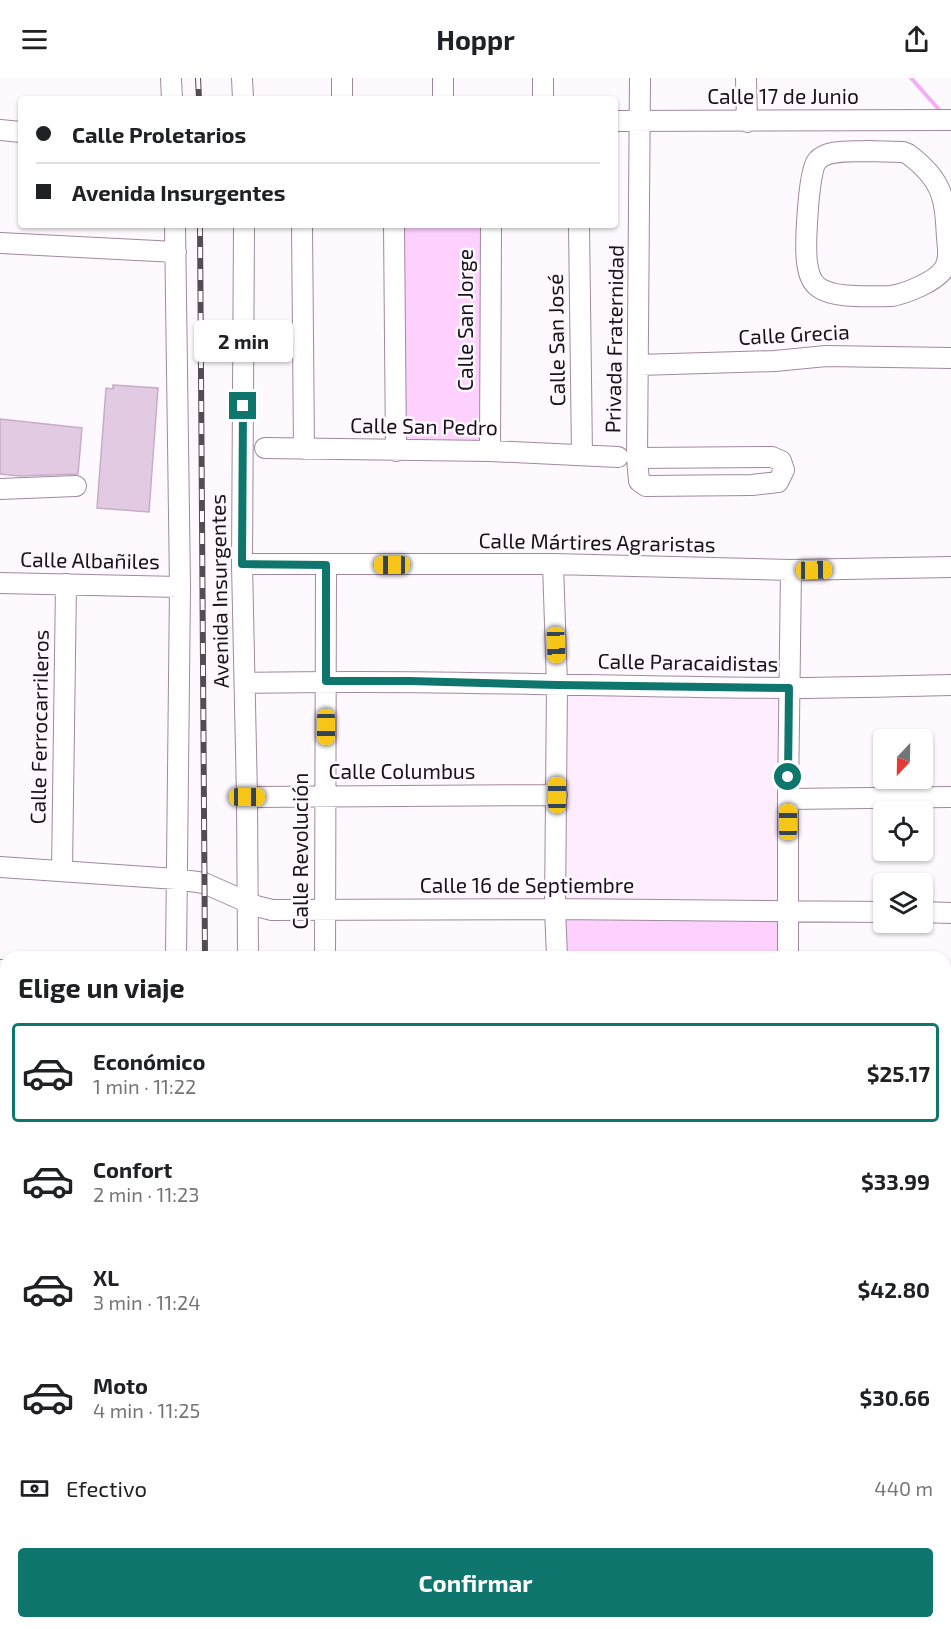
<!DOCTYPE html>
<html lang="es">
<head>
<meta charset="utf-8">
<style>
	body { margin:0; font-family:"Exo 2",sans-serif; background:#f6f6f6; color:#202124; height:100vh; display:flex; flex-direction:column; font-size:22px; white-space:nowrap }
	* { box-sizing:border-box; margin:0 }
	p { font-size:20px; color:#757577 }
	.icon { flex:none; width:33px; height:33px; fill:none; stroke:currentColor; stroke-width:2; stroke-linecap:round; stroke-linejoin:round }
	.map { position:relative; flex:1; overflow:hidden }
	.drawer { position:absolute; left:0px; top:873px; width:951px; height:678px; display:flex; flex-direction:column; background:#fff; border-radius:18px 18px 0 0; box-shadow:0 2px 4px #0004 }
	.drawer>* { flex:none }
	.guide { position:absolute; left:18px; top:18px; width:600px; height:132px; border-radius:6px; box-shadow:0 2px 4px #0004; display:grid; align-content:center; height:132px; padding:0 18px; background:#fff }
	.needle { width:39px; rotate:202deg }
	.buttons { position:absolute; left:873px; top:651px; display:grid; gap:12px }
	.buttons a { display:grid; place-items:center; width:60px; height:60px; border-radius:6px; background:#fff; box-shadow:0 2px 4px #0004; font-size:30px }
	.end { position:absolute; width:27px; height:27px; margin:-14px; border:8px solid #0f766e; background:#fff; box-shadow:0 0 0 3px #fff }
	.from { border-radius:50% }
	.bubble { position:absolute; height:42px; border-radius:6px; background:#fff; box-shadow:0 2px 4px #0004; font-size:20px; font-weight:700; line-height:42px; text-align:center }
	.car { position:absolute; width:18px; height:36px; margin:-18px -9px; border-radius:8px; box-shadow:0 0 4px 2px #0007; background:linear-gradient(#f5c518 24%,#345 0 40%,#f5c518 0 76%,#345 0 86%,#f5c518 0) }
	.guide b { display:flex; align-items:center; gap:21px; height:57px; font-size:22px }
	.guide b+b { border-top:2px solid #e0e0e0 }
	.guide i { width:15px; height:15px; background:#202124 }
	ul { padding:0; list-style:none }
	li { display:flex; align-items:center; gap:18px; height:99px; margin:0 12px 9px; padding:0 6px; border:3px solid transparent; border-radius:6px }
	li div { flex:1 }
	li b { display:block; font-size:22px }
	li em { font-style:normal; font-weight:700 }
	li.current { border-color:#0f766e }
	li>.icon { width:54px; height:54px; stroke-width:1.5 }
	h2 { padding:0 18px; font-size:27px; line-height:72px }
	.pay { display:flex; align-items:center; gap:15px; height:66px; padding:0 18px; font-size:22px }
	.pay p { margin-inline-start:auto }
	.button { display:flex; gap:12px; margin-top:auto; padding:12px 18px }
	.button a { flex:1; height:69px; border-radius:6px; background:#0f766e; color:#fff; font-size:24px; font-weight:700; line-height:69px; text-align:center }
	header { display:flex; justify-content:space-between; align-items:center; height:78px; padding:0 18px; background:#fff; font-size:27px; font-weight:700 }
	.map>svg:first-child { display:block }
</style>
</head>
<body>
<header><svg class="icon" aria-label="menu" viewBox="0 0 24 24"><path d="M4 6h16M4 12h16M4 18h16"/></svg>Hoppr<svg class="icon" aria-label="share" viewBox="0 0 24 24"><path d="M12 15V3M7 8l5-5 5 5M5 13v7h14v-7"/></svg></header>
<div class="map">
<svg width="951" height="1551" viewBox="0 0 951 1551">
	<rect width="100%" height="100%" fill="#fef9fe"/>
	<path fill="#feecff" d="M557,607L782,618L788,834L555,831Z"/>
	<path fill="#fdd0fd" d="M394,147H491L490,373H396Z
		M555,831L788,834V879H557Z
		M256,1545H797V1551H258Z"/>
	<g fill="none" stroke-linecap="round" stroke-linejoin="round">
		<path stroke="#f1b0f3" stroke-width="4" d="M911,0L942,35"/>
	</g>
	<path fill="#e3cae3" stroke="#c6adc6" stroke-width="1.5" d="M113,307L158,310L149,434L97,430L106,310L113,311Z
		M0,341L82,350L78,396L19,398L0,396Z"/>
	<g fill="none" stroke-linecap="round" stroke-linejoin="round">
		<g stroke="#a089a0" stroke-width="22">
			<path id="minor" d="M171,0L172,21
				M242,0L243,21
				M342,0V21
				M443,0V21
				M543,0V21
				M746,0L747,44
				M615,43L951,42
				M0,52L21,54
				M866,73L903,74L908,76C943,102 945,120 947,160C948,171 950,182 944,191C935,204 905,216 891,218C870,218 834,221 818,209C810,203 808,193 807,184C805,169 808,93 817,83C827,71 852,74 866,73Z
				M175,147L180,509L176,879
				M244,147L242,486L247,719L248,879
				M302,147L304,371
				M394,147L396,373
				M579,147L582,377
				M0,165L176,174
				M638,287L775,283L826,278L951,280
				M265,370L490,373L618,379
				M490,373L491,147
				M637,380L772,379L781,383L784,392L778,404L752,407L646,408L639,403L637,380L640,0
				M0,411L76,408
				M242,486H553L791,492L951,489
				M553,486L557,607L555,831L557,879
				M0,505L180,509
				M245,605C426,601 606,609 787,610C842,610 896,608 951,607
				M247,719L557,717
				M788,721L951,719
				M0,789L176,801L204,805L256,828L272,832L555,831L884,834
				M62,793L66,506
				M922,834L951,835
				M325,879L326,487
				M788,879V721L791,492
				M0,892H6
				M945,939H951
				M0,990L6,991
				M945,1051H951
				M0,1093L6,1094
				M945,1159H951
				M0,1190H6
				M945,1267H951
				M0,1300L6,1301
				M945,1368H951
				M0,1408H6
				M0,1519H6
				M174,1545V1551
				M256,1545L258,1551"/>
		</g>
		<use href="#minor" stroke="#fff" stroke-width="20"/>
		<g stroke="#544c54" stroke-width="6">
			<path id="rail" d="M198,0L199,21
				M200,147L205,879
				M210,1545V1551"/>
		</g>
		<use href="#rail" stroke="#fef9fe" stroke-width="4" stroke-dasharray="11" stroke-linecap="butt"/>
	</g>
	<g fill="none" stroke-linecap="round" stroke-linejoin="round">
		<path stroke="#0f766e" stroke-width="8" d="M243,328L242,486L326,487V603H410L557,607L789,610L788,699"/>
	</g>
	<g text-anchor="middle" stroke-width="5" stroke-linejoin="round" paint-order="stroke">
		<g font-size="21" fill="#1a111a" stroke="#fef9fe">
			<text x="783" y="26">Calle 17 de Junio</text>
			<text transform="translate(466 242) rotate(-90)" y="7">Calle San Jorge</text>
			<text transform="translate(794 257) rotate(-3)" y="7">Calle Grecia</text>
			<text transform="translate(615 261) rotate(-89)" y="7">Privada Fraternidad</text>
			<text transform="translate(557 262) rotate(-91)" y="7">Calle San José</text>
			<text transform="translate(424 349) rotate(1)" y="7">Calle San Pedro</text>
			<text transform="translate(597 465) rotate(1)" y="7">Calle Mártires Agraristas</text>
			<text transform="translate(90 483) rotate(1)" y="7">Calle Albañiles</text>
			<text transform="translate(220 513) rotate(-91)" y="7">Avenida Insurgentes</text>
			<text transform="translate(688 585) rotate(1)" y="7">Calle Paracaidistas</text>
			<text transform="translate(40 649) rotate(-89)" y="7">Calle Ferrocarrileros</text>
			<text x="402" y="701">Calle Columbus</text>
			<text transform="translate(301 773) rotate(-90)" y="7">Calle Revolución</text>
			<text x="527" y="815">Calle 16 de Septiembre</text>
		</g>
	</g>
</svg>
<div class="buttons">
<a><svg class="needle" viewBox="-14 -14 28 28"><path d="M0-13l5 13h-10z" fill="#e53935"/><path d="M0 13l5-13h-10z" fill="#757577"/></svg></a>
<a><svg class="icon" aria-label="locate" viewBox="0 0 24 24"><circle cx="12" cy="12" r="6"/><path d="M12 2v4M12 18v4M2 12h4M18 12h4"/></svg></a>
<a><svg class="icon" aria-label="layers" viewBox="0 0 24 24"><path d="M12 4l9 5-9 5-9-5zM3 14l9 5 9-5"/></svg></a>
</div>
<i class="end from" style="left:788px;top:699px"></i>
<i class="end" style="left:243px;top:328px"></i>
<div class="bubble" style="left:194px;top:242px;width:99px">2 min</div>
<i class="car" style="left:392px;top:487px;rotate:270deg"></i>
<i class="car" style="left:814px;top:492px;rotate:89deg"></i>
<i class="car" style="left:556px;top:567px;rotate:178deg"></i>
<i class="car" style="left:326px;top:649px;rotate:180deg"></i>
<i class="car" style="left:557px;top:717px;rotate:0deg"></i>
<i class="car" style="left:247px;top:719px;rotate:90deg"></i>
<i class="car" style="left:788px;top:744px;rotate:0deg"></i>
<div class="guide">
<b><i class="from"></i>Calle Proletarios</b>
<b><i></i>Avenida Insurgentes</b>
</div>
<section class="drawer">
<h2>Elige un viaje</h2>
<ul>
<li class="current"><svg class="icon" aria-label="car" viewBox="0 0 24 24"><path d="M5 17H2v-5l4-1 3-4h7l3 4 3 1v5h-3M9 17h6M6 11h13"/><circle cx="7" cy="17" r="2"/><circle cx="17" cy="17" r="2"/></svg><div><b>Económico</b><p>1 min · 11:22</p></div><em>$25.17</em></li>
<li><svg class="icon" aria-label="car" viewBox="0 0 24 24"><path d="M5 17H2v-5l4-1 3-4h7l3 4 3 1v5h-3M9 17h6M6 11h13"/><circle cx="7" cy="17" r="2"/><circle cx="17" cy="17" r="2"/></svg><div><b>Confort</b><p>2 min · 11:23</p></div><em>$33.99</em></li>
<li><svg class="icon" aria-label="car" viewBox="0 0 24 24"><path d="M5 17H2v-5l4-1 3-4h7l3 4 3 1v5h-3M9 17h6M6 11h13"/><circle cx="7" cy="17" r="2"/><circle cx="17" cy="17" r="2"/></svg><div><b>XL</b><p>3 min · 11:24</p></div><em>$42.80</em></li>
<li><svg class="icon" aria-label="car" viewBox="0 0 24 24"><path d="M5 17H2v-5l4-1 3-4h7l3 4 3 1v5h-3M9 17h6M6 11h13"/><circle cx="7" cy="17" r="2"/><circle cx="17" cy="17" r="2"/></svg><div><b>Moto</b><p>4 min · 11:25</p></div><em>$30.66</em></li>
</ul>
<div class="pay"><svg class="icon" aria-label="cash" viewBox="0 0 24 24"><path d="M3 7h18v10H3z"/><circle cx="12" cy="12" r="2"/></svg>Efectivo<p>440 m</p></div>
<div class="button"><a>Confirmar</a></div>
</section>
</div>
</body>
</html>
